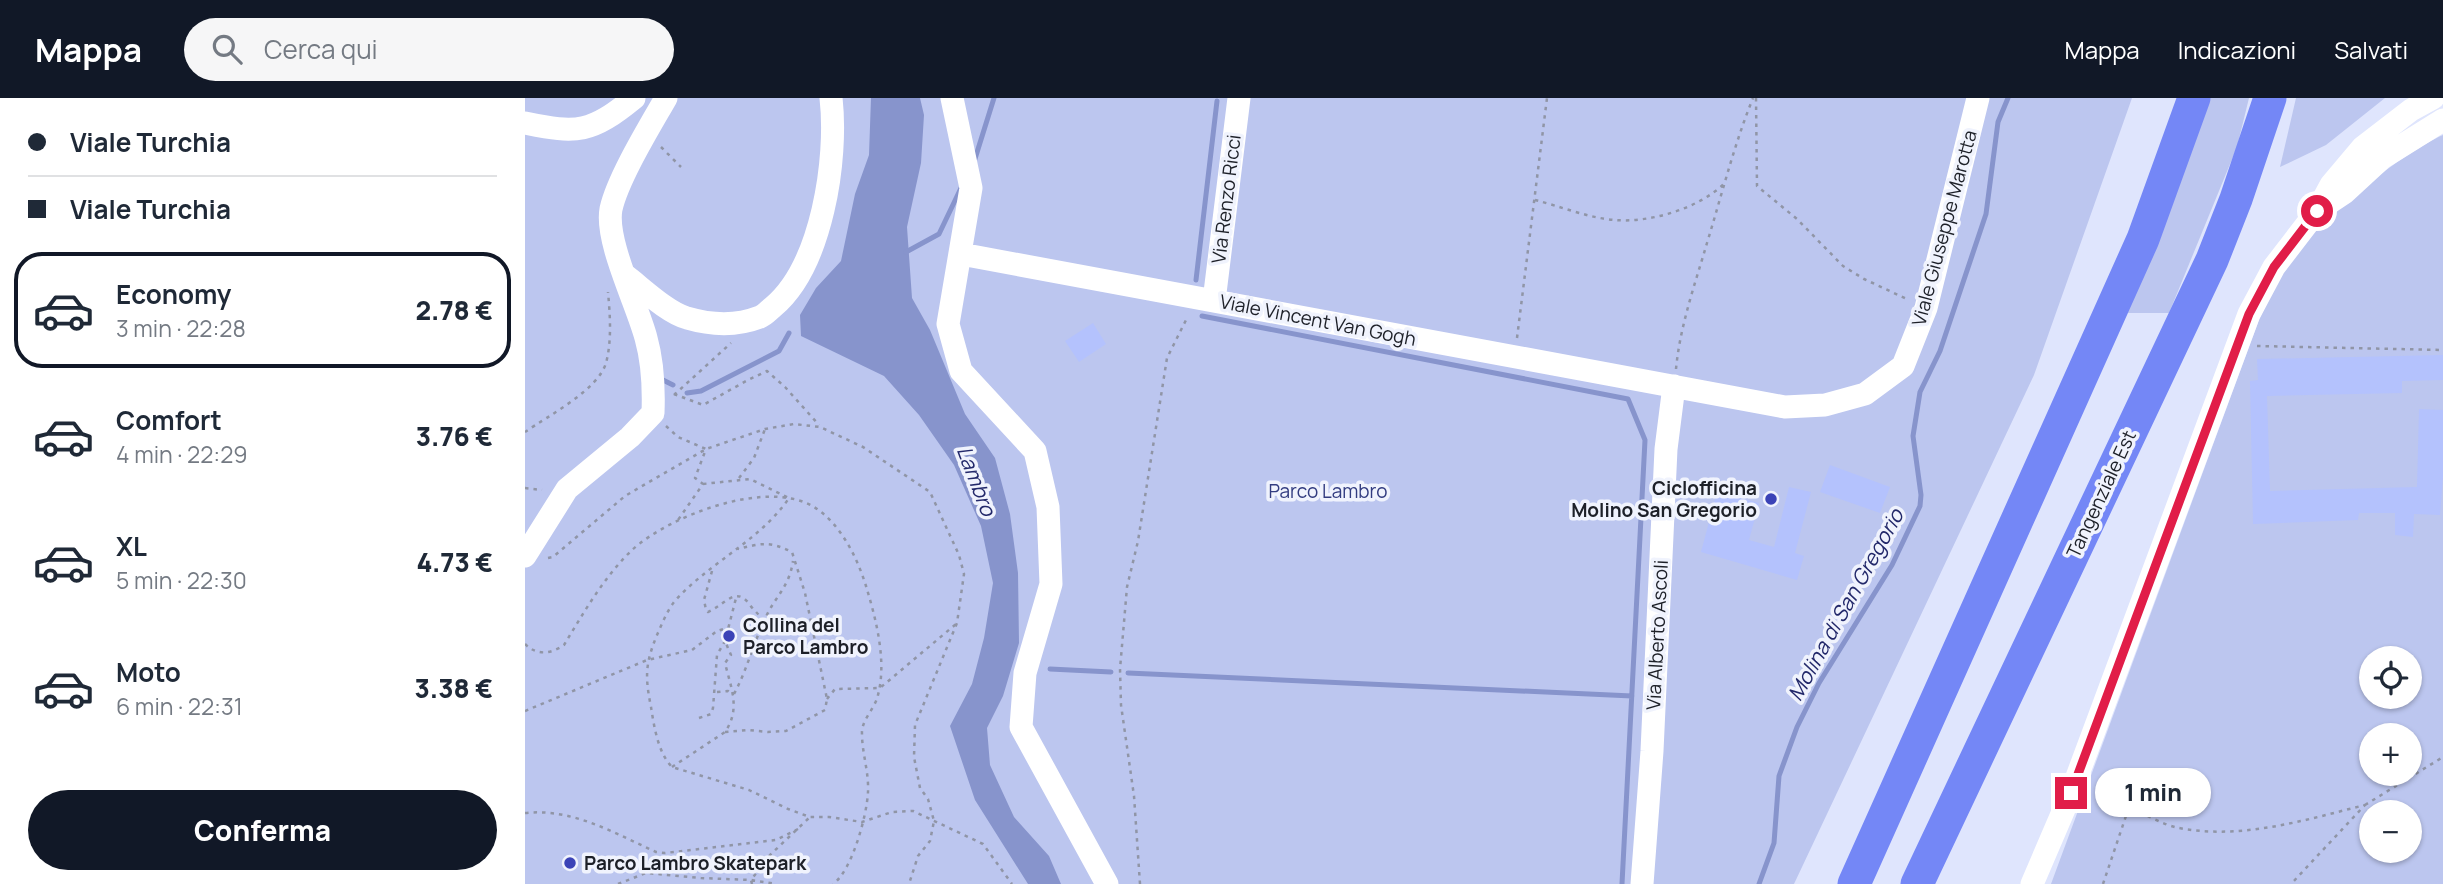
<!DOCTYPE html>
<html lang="it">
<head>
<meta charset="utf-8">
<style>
	body { margin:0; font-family:Manrope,sans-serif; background:#f6f6f7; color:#1f2937; height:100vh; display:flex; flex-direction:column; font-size:26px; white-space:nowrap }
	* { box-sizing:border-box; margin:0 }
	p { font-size:23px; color:#747a83 }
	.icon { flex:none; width:38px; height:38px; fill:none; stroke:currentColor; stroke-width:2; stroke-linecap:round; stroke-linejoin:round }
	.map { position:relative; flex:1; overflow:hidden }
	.drawer { display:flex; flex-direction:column; background:#fff; width:525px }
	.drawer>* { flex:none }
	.hud { display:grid; align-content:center; height:154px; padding:0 28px; background:#fff }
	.buttons { position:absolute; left:1834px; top:548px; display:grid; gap:14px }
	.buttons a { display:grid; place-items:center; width:63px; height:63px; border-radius:50%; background:#fff; box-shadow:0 2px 5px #0004; font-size:35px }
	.end { position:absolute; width:32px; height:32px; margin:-16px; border:9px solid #e11d48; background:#fff; box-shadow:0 0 0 4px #fff }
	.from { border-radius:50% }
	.bubble { position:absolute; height:49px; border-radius:24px; background:#fff; box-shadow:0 2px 5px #0004; font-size:23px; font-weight:800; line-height:49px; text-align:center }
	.hud b { display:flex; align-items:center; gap:24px; height:66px; font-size:26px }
	.hud b+b { border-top:2px solid #e0e1e3 }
	.hud i { width:18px; height:18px; background:#1f2937 }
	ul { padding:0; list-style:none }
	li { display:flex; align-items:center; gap:21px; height:116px; margin:0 14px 10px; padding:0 14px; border:4px solid transparent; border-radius:28px }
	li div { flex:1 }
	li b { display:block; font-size:26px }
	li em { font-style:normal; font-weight:800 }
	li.current { border-color:#111827 }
	li>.icon { width:63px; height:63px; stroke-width:1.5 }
	.action { display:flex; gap:14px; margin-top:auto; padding:14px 28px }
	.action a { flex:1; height:80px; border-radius:42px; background:#111827; color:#fff; font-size:28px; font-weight:800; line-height:80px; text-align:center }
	header { display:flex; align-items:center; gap:42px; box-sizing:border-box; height:98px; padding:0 35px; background:#111827; color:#fff }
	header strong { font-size:33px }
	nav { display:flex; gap:38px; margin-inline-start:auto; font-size:24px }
	.search { width:490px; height:63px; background:#f6f6f7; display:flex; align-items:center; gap:18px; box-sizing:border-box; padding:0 24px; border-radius:38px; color:#747a83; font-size:26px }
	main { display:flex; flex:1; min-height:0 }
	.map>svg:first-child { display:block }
</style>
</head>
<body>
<header>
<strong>Mappa</strong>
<div class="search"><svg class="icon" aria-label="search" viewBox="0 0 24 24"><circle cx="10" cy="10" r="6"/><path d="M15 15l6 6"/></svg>Cerca qui</div>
<nav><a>Mappa</a><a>Indicazioni</a><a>Salvati</a></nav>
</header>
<main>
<section class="drawer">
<div class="hud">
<b><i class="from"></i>Viale Turchia</b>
<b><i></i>Viale Turchia</b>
</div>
<ul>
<li class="current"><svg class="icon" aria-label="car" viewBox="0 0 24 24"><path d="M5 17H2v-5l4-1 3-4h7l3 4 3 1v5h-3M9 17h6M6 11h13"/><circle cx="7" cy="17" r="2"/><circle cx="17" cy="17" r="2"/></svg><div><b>Economy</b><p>3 min · 22:28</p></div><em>2.78 €</em></li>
<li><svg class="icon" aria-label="car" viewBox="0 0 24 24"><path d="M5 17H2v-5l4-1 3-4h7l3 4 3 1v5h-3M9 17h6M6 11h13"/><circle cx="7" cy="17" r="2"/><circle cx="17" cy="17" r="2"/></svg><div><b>Comfort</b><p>4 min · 22:29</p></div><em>3.76 €</em></li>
<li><svg class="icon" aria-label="car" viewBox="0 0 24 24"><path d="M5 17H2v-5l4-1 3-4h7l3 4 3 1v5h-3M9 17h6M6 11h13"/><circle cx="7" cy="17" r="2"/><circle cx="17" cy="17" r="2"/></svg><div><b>XL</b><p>5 min · 22:30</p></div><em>4.73 €</em></li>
<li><svg class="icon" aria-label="car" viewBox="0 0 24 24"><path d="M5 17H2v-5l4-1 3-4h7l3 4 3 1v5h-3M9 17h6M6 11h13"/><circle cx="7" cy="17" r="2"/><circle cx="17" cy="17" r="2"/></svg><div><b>Moto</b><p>6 min · 22:31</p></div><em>3.38 €</em></li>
</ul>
<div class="action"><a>Conferma</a></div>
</section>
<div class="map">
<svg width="1918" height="786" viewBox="0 0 1918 786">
	<rect width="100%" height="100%" fill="#dfe5fd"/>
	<path fill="#bcc6ef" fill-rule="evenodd" d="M0,0H1607L1509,277L1269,786H0Z
		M1678,0H1724L1712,49L1644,215H1596Z
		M1771,0H1860L1801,47L1755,69Z
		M1918,37V786H1526L1734,222C1742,206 1749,189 1758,173C1785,129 1871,58 1918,37ZM1846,560H1885V598H1846ZM1846,637H1885V676H1846ZM1846,714H1885V752H1846Z"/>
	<path fill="#8794cc" d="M346,0H395L399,17L396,65L382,129L387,200L405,232L440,316L470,360L485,416L493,475L494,545L478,598L462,630L465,667L489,719L524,758L536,786H503L450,702L425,628L447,586L459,540L468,485L456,428L429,367L394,317L359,278L276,238L275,217L291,190L316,163L330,96L344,57Z"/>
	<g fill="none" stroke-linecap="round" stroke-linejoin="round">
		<path stroke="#8794cc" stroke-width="5" d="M449,64L469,0
			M381,154L414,136L436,90
			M671,182L692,3
			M677,218L1103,301L1120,342L1097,786
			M134,280L148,287
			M162,295L176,293L254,253L264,235
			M525,571L586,574
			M603,575L1107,598
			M1234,786L1249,745L1254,678L1272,629L1294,585L1367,467L1395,408L1396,397L1388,338L1395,294L1415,253L1461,116L1473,24L1483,0"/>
	</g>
	<path fill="#b4c2fd" d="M568,225L581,246L554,264L540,243Z
		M1918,257V282L1877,283V295L1742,298L1745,393L1892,389L1894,311L1918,312V378L1915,417L1889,416L1888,439L1870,437V415H1834L1833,422L1728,426L1725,283L1733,282L1732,261Z
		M1305,367L1365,389L1355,415L1295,394Z
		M1264,389L1286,394L1270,455L1279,458L1272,482L1176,454L1192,394L1234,405L1224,442L1249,449Z"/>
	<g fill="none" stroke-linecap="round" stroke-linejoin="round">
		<path stroke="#9095a6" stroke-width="2.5" stroke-dasharray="3.5 5" stroke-linecap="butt" d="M1231,0L1232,88L1272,121L1318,168L1339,181L1384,202
			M136,49L156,69
			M1010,102C1034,108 1064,120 1089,122C1125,125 1172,111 1199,86
			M992,240L1022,0
			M1732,248L1918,252
			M1151,271C1155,228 1170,186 1182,145C1197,96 1209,47 1228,0
			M149,296L178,307L223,282L242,273L260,289L294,327
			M149,297L206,245
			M141,328L153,339L181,351L170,380L178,386L153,422
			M0,334C23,318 73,292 81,265C87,243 85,216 83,194
			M214,380L229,360L240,331
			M178,386L225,381L264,400C235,443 183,465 149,504C142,513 137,526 132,537C120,566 120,579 126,609C129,628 133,655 147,669L224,692L263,711L285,719H304L337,724L367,714L388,713L458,746L487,786
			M0,390L17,392
			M23,460L28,459L100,398L181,351L240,331L269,326L295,329L338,349L405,394L434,457L439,476L432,525L390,627L389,659L395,690L403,701L409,723L405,743L393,758L384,786
			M187,473L179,502L181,512L183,514C201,506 211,487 225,507C230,514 235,516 238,525
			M0,546C12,558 26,556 39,547C59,514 79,479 107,452C144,418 242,380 289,409C315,425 332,459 341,488C351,521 362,563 353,597C350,611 336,622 337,636C337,655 344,674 343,694C342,717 327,773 308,786
			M192,594L203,593L208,597
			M209,596C222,572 228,546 240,521C250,498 264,490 268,463
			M302,601L310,591L355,590L431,526
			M0,613L122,562L167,552L192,533L202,530
			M174,620L186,616L188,610L192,557L200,543L211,500
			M200,634L224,632L243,634L261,633L300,612L302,601L280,495L267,454C244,443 237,445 213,451
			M147,669L200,634C216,611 206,590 200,565L206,557L200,543
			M1840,707L1918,659
			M0,715C48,710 89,735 131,754L140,755L251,742L273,731
			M93,786L121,775L176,780L226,782L251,786
			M227,786L226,782L245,757L285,719
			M615,786L609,698L596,607L595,571L602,489L613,443L642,260L663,218
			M1578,786L1604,709C1620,716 1638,727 1654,730C1717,742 1780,722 1840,707L1766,786"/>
		<path stroke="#fff" stroke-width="23" d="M427,0L446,90L423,226L436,273L510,353L523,409L526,486L500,575L496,629L582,786
			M0,25C53,36 66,35 109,0
			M1795,111L1819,95L1857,60L1918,22
			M436,156L1260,309L1300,307L1340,296L1378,268L1401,210L1453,0
			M101,178C118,191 143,215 162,220C186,227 212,228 235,219C240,217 244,212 248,209C297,168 313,61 306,0
			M689,203L714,0
			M0,458L42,391L105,339L128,315C129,289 128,265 121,240C112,206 80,143 86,111C93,80 125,28 141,0
			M1117,786L1127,653L1141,351L1149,288
			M1507,786L1546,695L1724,216L1749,169L1792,113L1806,87L1838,49L1886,12L1908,0"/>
		<path stroke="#7487f6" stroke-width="33" d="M1329,786L1618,141L1669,0
			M1392,786L1687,162L1711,101L1745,0"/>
	</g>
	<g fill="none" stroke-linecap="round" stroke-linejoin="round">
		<path stroke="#e11d48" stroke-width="9" d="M1546,695L1724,216L1749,169L1792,113"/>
	</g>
	<g fill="#3b43b7" stroke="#f0f3fd" stroke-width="2.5">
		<circle cx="1246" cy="401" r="7"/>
		<circle cx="204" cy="538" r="7"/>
		<circle cx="45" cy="765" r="7"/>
	</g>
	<g text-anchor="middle" stroke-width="7" stroke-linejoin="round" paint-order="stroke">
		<g font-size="19" fill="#1d2028" stroke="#f0f3fd">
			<text transform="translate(701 101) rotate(-83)" y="7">Via Renzo Ricci</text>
			<text transform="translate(1419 130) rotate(-75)" y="7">Viale Giuseppe Marotta</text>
			<text transform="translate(793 222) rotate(11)" y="7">Viale Vincent Van Gogh</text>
			<text transform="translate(1576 396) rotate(-65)" y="7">Tangenziale Est</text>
			<text transform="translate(1132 537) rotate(-87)" y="7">Via Alberto Ascoli</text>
		</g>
		<g font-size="19" font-weight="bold" fill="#1d2028" stroke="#f0f3fd" text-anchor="start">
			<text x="1232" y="397" text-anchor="end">Ciclofficina<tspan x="1232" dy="22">Molino San Gregorio</tspan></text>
			<text x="218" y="534">Collina del<tspan x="218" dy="22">Parco Lambro</tspan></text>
			<text x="59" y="772">Parco Lambro Skatepark</text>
		</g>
		<g font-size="19" fill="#323c80" stroke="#f0f3fd">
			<text x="803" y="400">Parco Lambro</text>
		</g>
		<g font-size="21" font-style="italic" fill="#22286a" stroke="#f0f3fd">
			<text transform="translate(451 383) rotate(69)" y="7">Lambro</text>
			<text transform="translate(1321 507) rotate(-61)" y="7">Molina di San Gregorio</text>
		</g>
	</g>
</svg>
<div class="buttons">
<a><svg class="icon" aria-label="locate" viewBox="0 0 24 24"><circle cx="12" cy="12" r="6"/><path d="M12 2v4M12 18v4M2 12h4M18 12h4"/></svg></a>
<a>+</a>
<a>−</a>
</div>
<i class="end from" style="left:1792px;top:113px"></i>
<i class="end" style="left:1546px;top:695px"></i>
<div class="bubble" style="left:1570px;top:670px;width:116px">1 min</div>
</div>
</main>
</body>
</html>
